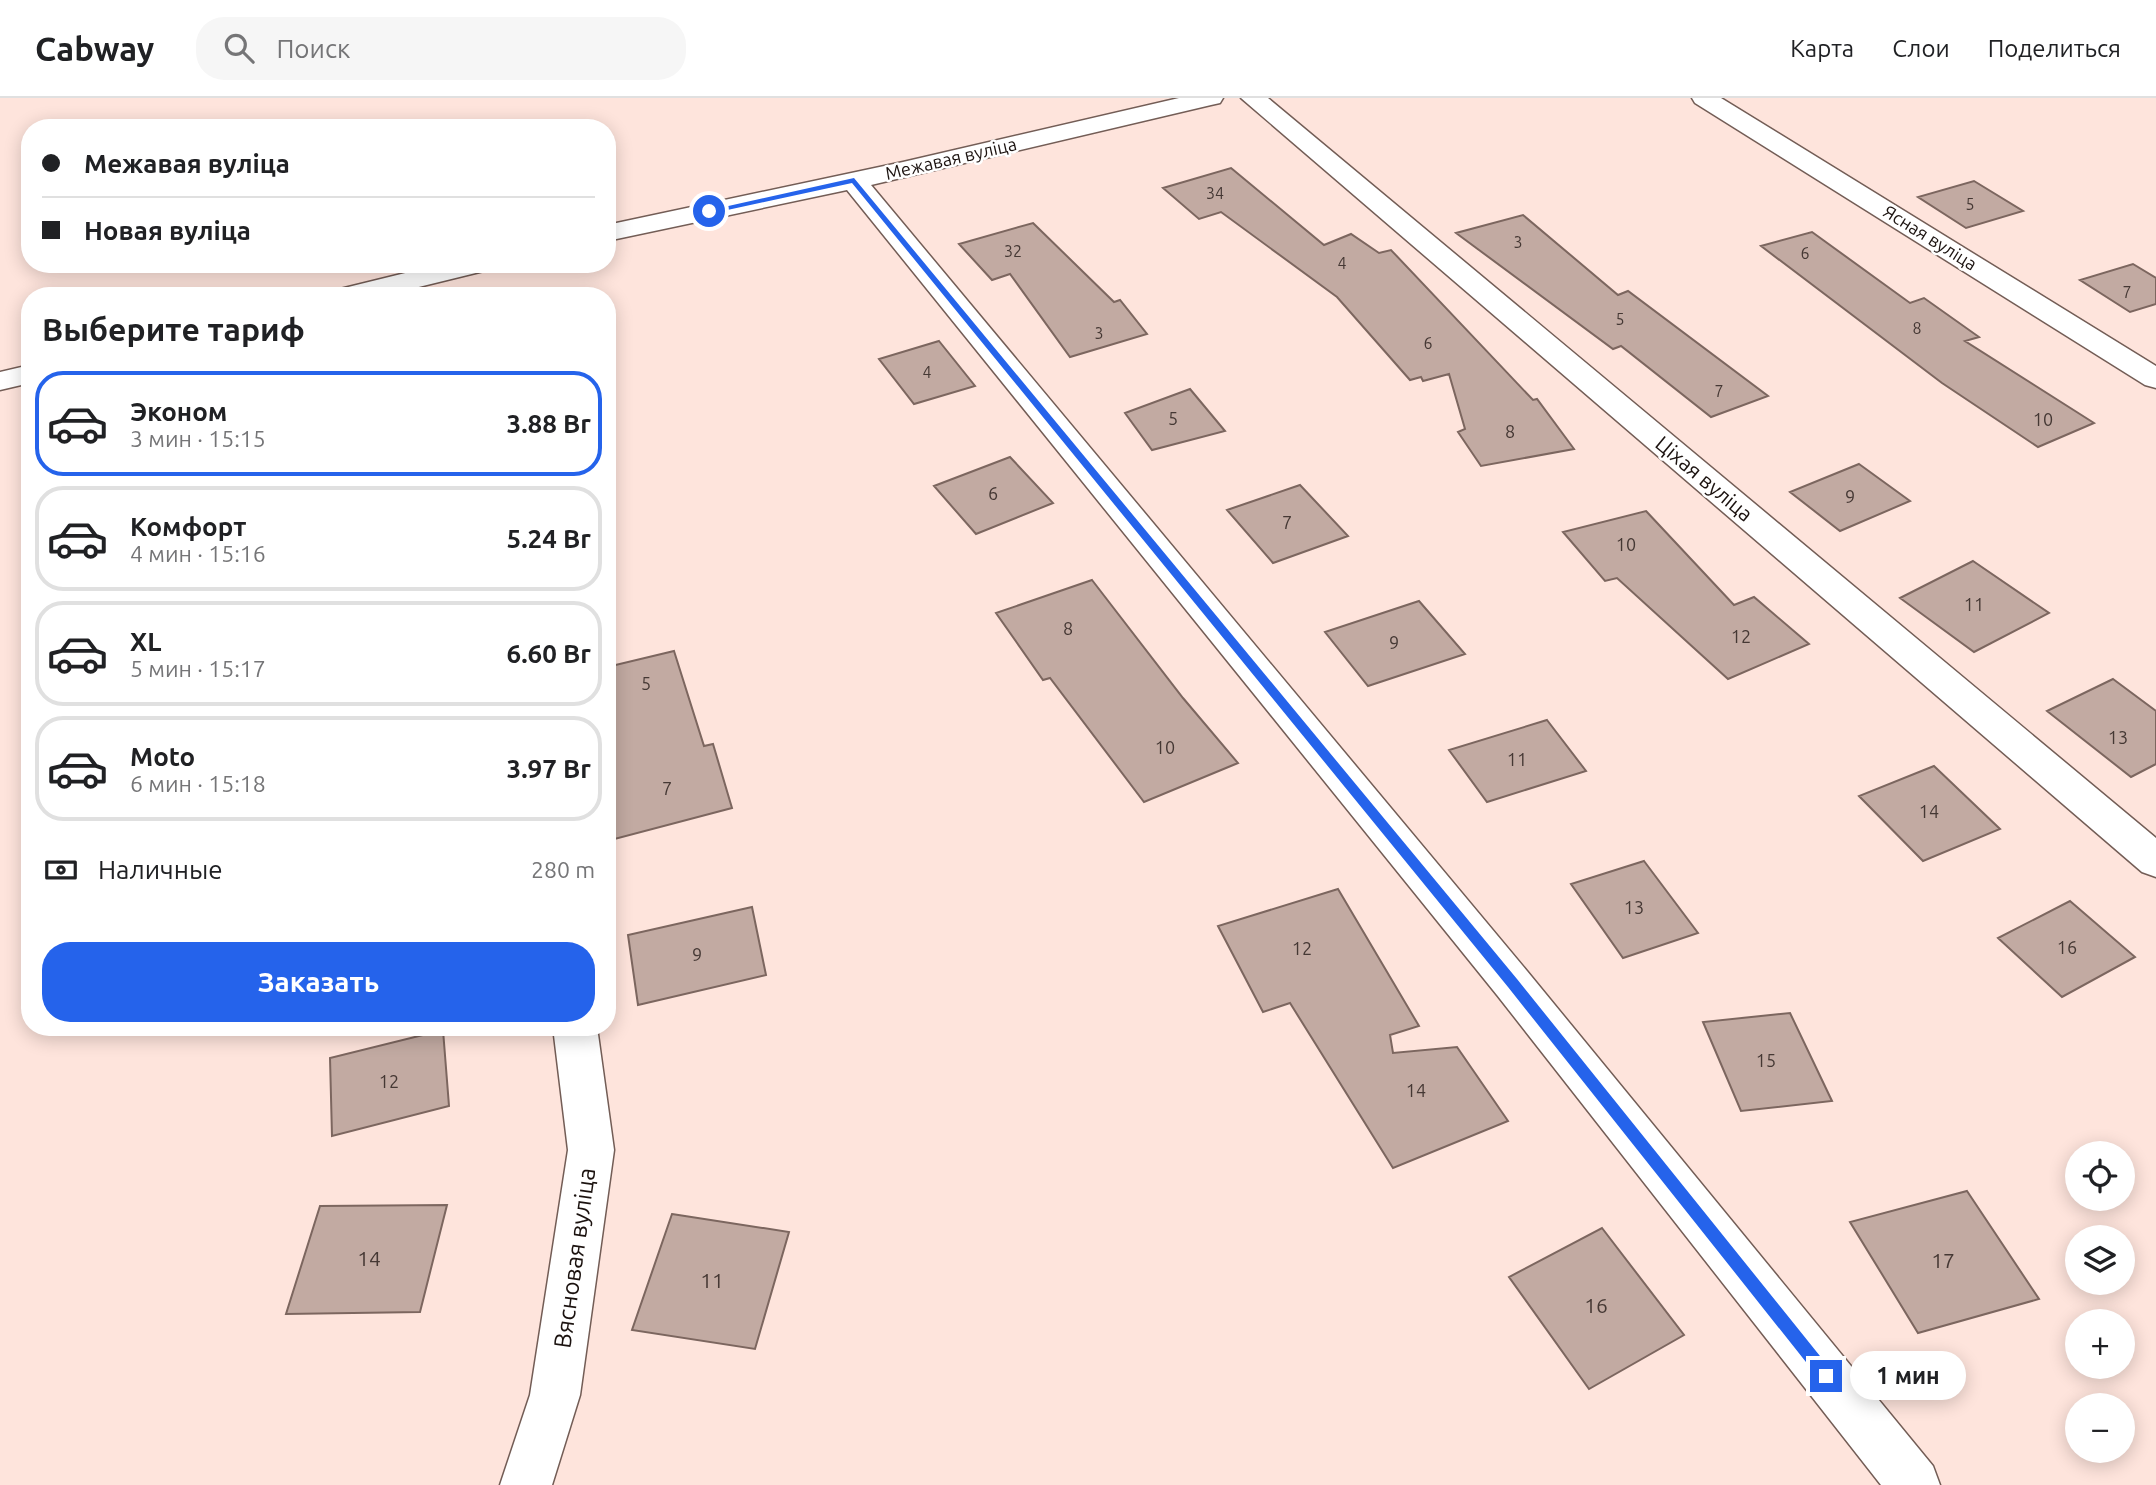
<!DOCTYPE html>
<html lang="ru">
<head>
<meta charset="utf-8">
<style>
	body { margin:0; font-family:Ubuntu,sans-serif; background:#f6f6f6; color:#202124; height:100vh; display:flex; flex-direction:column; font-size:26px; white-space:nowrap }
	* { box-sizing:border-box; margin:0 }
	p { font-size:23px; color:#757577 }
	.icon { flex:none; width:38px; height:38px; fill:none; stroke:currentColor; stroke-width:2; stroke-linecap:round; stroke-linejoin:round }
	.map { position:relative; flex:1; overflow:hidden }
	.panel { position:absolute; left:21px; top:189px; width:595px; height:749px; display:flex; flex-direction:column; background:#fff; border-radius:28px; box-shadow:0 4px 18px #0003 }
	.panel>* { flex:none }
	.guide { position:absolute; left:21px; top:21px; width:595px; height:154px; border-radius:28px; box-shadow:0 4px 18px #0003; display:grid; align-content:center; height:154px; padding:0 21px; background:#fff }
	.controls { position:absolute; left:2065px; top:1043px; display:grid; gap:14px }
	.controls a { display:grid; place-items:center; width:70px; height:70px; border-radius:50%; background:#fff; box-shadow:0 4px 18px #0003; font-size:35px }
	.end { position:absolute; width:32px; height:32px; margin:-16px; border:9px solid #2563eb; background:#fff; box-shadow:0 0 0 4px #fff }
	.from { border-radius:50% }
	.bubble { position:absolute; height:49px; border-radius:24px; background:#fff; box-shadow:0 4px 18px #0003; font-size:23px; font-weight:600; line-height:49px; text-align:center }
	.guide b { display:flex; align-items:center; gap:24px; height:66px; font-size:26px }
	.guide b+b { border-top:2px solid #e0e0e0 }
	.guide i { width:18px; height:18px; background:#202124 }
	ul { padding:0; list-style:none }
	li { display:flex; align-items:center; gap:21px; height:105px; margin:0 14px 10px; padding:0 7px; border:4px solid #e0e0e0; border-radius:28px }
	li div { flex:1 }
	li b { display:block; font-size:26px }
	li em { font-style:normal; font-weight:600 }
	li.on { border-color:#2563eb }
	li>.icon { width:63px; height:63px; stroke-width:1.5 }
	h2 { padding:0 21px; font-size:32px; line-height:84px }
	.pay { display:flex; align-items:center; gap:18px; height:77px; padding:0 21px; font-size:26px }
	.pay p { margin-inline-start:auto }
	.primary-button { display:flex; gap:14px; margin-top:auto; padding:14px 21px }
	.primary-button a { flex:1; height:80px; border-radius:28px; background:#2563eb; color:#fff; font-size:28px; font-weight:600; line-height:80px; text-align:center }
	header { display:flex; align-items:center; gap:42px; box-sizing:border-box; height:98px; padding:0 35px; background:#fff; border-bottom:2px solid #e0e0e0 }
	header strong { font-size:33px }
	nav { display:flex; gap:38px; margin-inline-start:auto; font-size:24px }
	.search { width:490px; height:63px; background:#f6f6f6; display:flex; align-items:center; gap:18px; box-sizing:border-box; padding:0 24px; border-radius:28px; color:#757577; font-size:26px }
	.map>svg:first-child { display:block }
</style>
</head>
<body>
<header>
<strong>Cabway</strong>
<div class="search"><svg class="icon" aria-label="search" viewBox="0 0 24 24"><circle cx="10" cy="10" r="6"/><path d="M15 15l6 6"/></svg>Поиск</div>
<nav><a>Карта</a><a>Слои</a><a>Поделиться</a></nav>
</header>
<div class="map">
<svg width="2156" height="1387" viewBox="0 0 2156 1387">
	<rect width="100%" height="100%" fill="#fee4dc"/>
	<path fill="#c2aaa2" stroke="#7c665f" stroke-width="2" d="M1231,70L1324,147L1351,136L1379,155L1391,152L1533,302L1537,301L1574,351L1481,368L1458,334L1465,331L1449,276L1423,283L1421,279L1410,282L1337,199L1221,114L1199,121L1163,90Z
		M1974,83L2023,113L1966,130L1918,99Z
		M1523,117L1618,197L1628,193L1768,298L1711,319L1621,248L1613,251L1456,135Z
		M1033,125L1114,204L1120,202L1147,236L1070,259L1010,176L992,182L959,146Z
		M1812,134L1910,205L1924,200L1979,239L1965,243L2094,325L2038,349L1942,285L1761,148Z
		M2133,166L2156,180V206L2130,214L2080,182Z
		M939,243L975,288L914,306L879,261Z
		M1190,291L1225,333L1152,352L1125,315Z
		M1010,359L1053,405L976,436L934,388Z
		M1859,366L1910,403L1840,433L1790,394Z
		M1300,387L1348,438L1273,465L1227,412Z
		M1646,413L1734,507L1754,499L1809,546L1728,581L1617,480L1605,483L1563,434Z
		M1973,463L2049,515L1974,554L1900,500Z
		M1092,482L1183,600L1238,665L1144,704L1050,580L1043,582L996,515Z
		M1419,503L1465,556L1368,588L1325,534Z
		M674,553L704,648L713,646L732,710L607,743V569Z
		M2113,581L2156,613V666L2131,679L2047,613Z
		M1547,622L1586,673L1487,704L1449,652Z
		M1934,668L2000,731L1923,763L1859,698Z
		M1644,763L1698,835L1623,860L1571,786Z
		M1338,791L1419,928L1390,937L1393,955L1457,949L1508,1023L1393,1070L1290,905L1263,914L1218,828Z
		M2070,803L2135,859L2062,899L1998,840Z
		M752,809L766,877L638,907L628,837Z
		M1790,915L1832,1003L1741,1013L1703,924Z
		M443,932L449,1008L332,1038L330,960Z
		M1967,1093L2039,1201L1918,1235L1850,1124Z
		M447,1107L420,1214L286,1216L320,1108Z
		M672,1116L789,1134L755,1251L632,1232Z
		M1602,1130L1684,1237L1589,1291L1509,1179Z"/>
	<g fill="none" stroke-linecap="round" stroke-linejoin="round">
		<g stroke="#735d56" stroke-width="3">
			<path id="minor" d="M1179,0H1223L1220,5L1211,7L871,87L1527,873L1933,1368L1940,1387H1881L1497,897L847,92L607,143V127L903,64Z
				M1241,0H1268L2156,740V779L2142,774Z
				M1692,0H1721L2156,268V290L2145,287L1695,5Z
				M442,166H492L488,172L382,198H332L336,192Z
				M30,267V285L0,292V274Z
				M553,929H597L614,1052L580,1297L552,1387H500L530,1297L568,1052Z"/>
		</g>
		<use href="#minor" fill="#fff" fill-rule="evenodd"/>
	</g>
	<path fill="#2563eb" d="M854,80L1517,881L1832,1273L1834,1278L1832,1283L1826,1285L1821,1283L1508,889L852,85L709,116L706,113Z"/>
	<g text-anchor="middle" stroke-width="5" stroke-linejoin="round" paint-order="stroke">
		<g font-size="16" fill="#453834">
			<text x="1215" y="101">34</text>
			<text x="1970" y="112">5</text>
			<text x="1518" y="150">3</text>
			<text x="1013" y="159">32</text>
			<text x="1805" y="161">6</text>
			<text x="1342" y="171">4</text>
			<text x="2127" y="200">7</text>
			<text x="1620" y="227">5</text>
			<text x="1917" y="236">8</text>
			<text x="1099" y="241">3</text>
			<text x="1428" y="251">6</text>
			<text x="927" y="280">4</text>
			<text x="1719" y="299">7</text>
		</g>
		<g font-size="18" fill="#1b120f" stroke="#fff">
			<text transform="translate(951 61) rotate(-13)" y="6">Межавая вуліца</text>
			<text transform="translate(1930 140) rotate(32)" y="6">Ясная вуліца</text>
		</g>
		<g font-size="18" fill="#453834">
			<text x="1173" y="327">5</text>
			<text x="2043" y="328">10</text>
			<text x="1510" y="340">8</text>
			<text x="993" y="402">6</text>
			<text x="1850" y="405">9</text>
			<text x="1287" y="431">7</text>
			<text x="1626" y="453">10</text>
			<text x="1974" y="513">11</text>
			<text x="1068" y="537">8</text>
			<text x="1741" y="545">12</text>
			<text x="1394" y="551">9</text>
			<text x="646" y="592">5</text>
			<text x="2118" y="646">13</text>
			<text x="1165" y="656">10</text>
			<text x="1517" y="668">11</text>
			<text x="667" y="697">7</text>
			<text x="1929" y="720">14</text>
			<text x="1634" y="816">13</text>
			<text x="2067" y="856">16</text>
			<text x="1302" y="857">12</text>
			<text x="697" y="863">9</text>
			<text x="1766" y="969">15</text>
			<text x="389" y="990">12</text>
			<text x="1416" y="999">14</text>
		</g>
		<g font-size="21" fill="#1b120f" stroke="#fff">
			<text transform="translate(1704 381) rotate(40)" y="7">Ціхая вуліца</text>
		</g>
		<g font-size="21" fill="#453834">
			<text x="369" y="1168">14</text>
			<text x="1943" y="1170">17</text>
			<text x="712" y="1190">11</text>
			<text x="1596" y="1215">16</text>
		</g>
		<g font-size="24" fill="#1b120f" stroke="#fff">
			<text transform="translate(575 1160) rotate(-82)" y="8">Вясновая вуліца</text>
		</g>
	</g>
</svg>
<div class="controls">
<a><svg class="icon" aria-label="locate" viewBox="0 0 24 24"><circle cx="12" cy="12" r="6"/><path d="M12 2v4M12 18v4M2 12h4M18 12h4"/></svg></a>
<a><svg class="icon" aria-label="layers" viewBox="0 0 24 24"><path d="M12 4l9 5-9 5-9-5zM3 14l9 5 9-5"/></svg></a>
<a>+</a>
<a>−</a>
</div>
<i class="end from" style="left:709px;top:113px"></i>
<i class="end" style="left:1826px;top:1278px"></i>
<div class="bubble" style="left:1850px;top:1253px;width:116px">1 мин</div>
<div class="guide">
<b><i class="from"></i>Межавая вуліца</b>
<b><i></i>Новая вуліца</b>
</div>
<section class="panel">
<h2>Выберите тариф</h2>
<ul>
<li class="on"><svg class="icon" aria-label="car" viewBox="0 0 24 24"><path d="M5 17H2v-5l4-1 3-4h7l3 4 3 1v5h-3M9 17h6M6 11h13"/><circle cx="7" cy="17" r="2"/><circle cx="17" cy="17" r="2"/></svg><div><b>Эконом</b><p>3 мин · 15:15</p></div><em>3.88 Br</em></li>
<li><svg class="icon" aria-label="car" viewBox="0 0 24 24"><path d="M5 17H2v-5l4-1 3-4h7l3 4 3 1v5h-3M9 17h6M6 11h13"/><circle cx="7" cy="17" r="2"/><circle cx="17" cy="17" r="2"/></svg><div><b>Комфорт</b><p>4 мин · 15:16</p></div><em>5.24 Br</em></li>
<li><svg class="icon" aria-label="car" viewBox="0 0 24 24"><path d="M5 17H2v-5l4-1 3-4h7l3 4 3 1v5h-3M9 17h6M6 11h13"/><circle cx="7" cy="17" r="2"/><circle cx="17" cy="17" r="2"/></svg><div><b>XL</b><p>5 мин · 15:17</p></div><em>6.60 Br</em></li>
<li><svg class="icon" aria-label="car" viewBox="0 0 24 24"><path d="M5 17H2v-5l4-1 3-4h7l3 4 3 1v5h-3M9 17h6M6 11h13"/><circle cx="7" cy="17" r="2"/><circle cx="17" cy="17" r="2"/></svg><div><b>Moto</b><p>6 мин · 15:18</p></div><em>3.97 Br</em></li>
</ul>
<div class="pay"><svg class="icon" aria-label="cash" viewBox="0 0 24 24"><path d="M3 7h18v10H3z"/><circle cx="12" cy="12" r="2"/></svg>Наличные<p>280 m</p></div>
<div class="primary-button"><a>Заказать</a></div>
</section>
</div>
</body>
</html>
